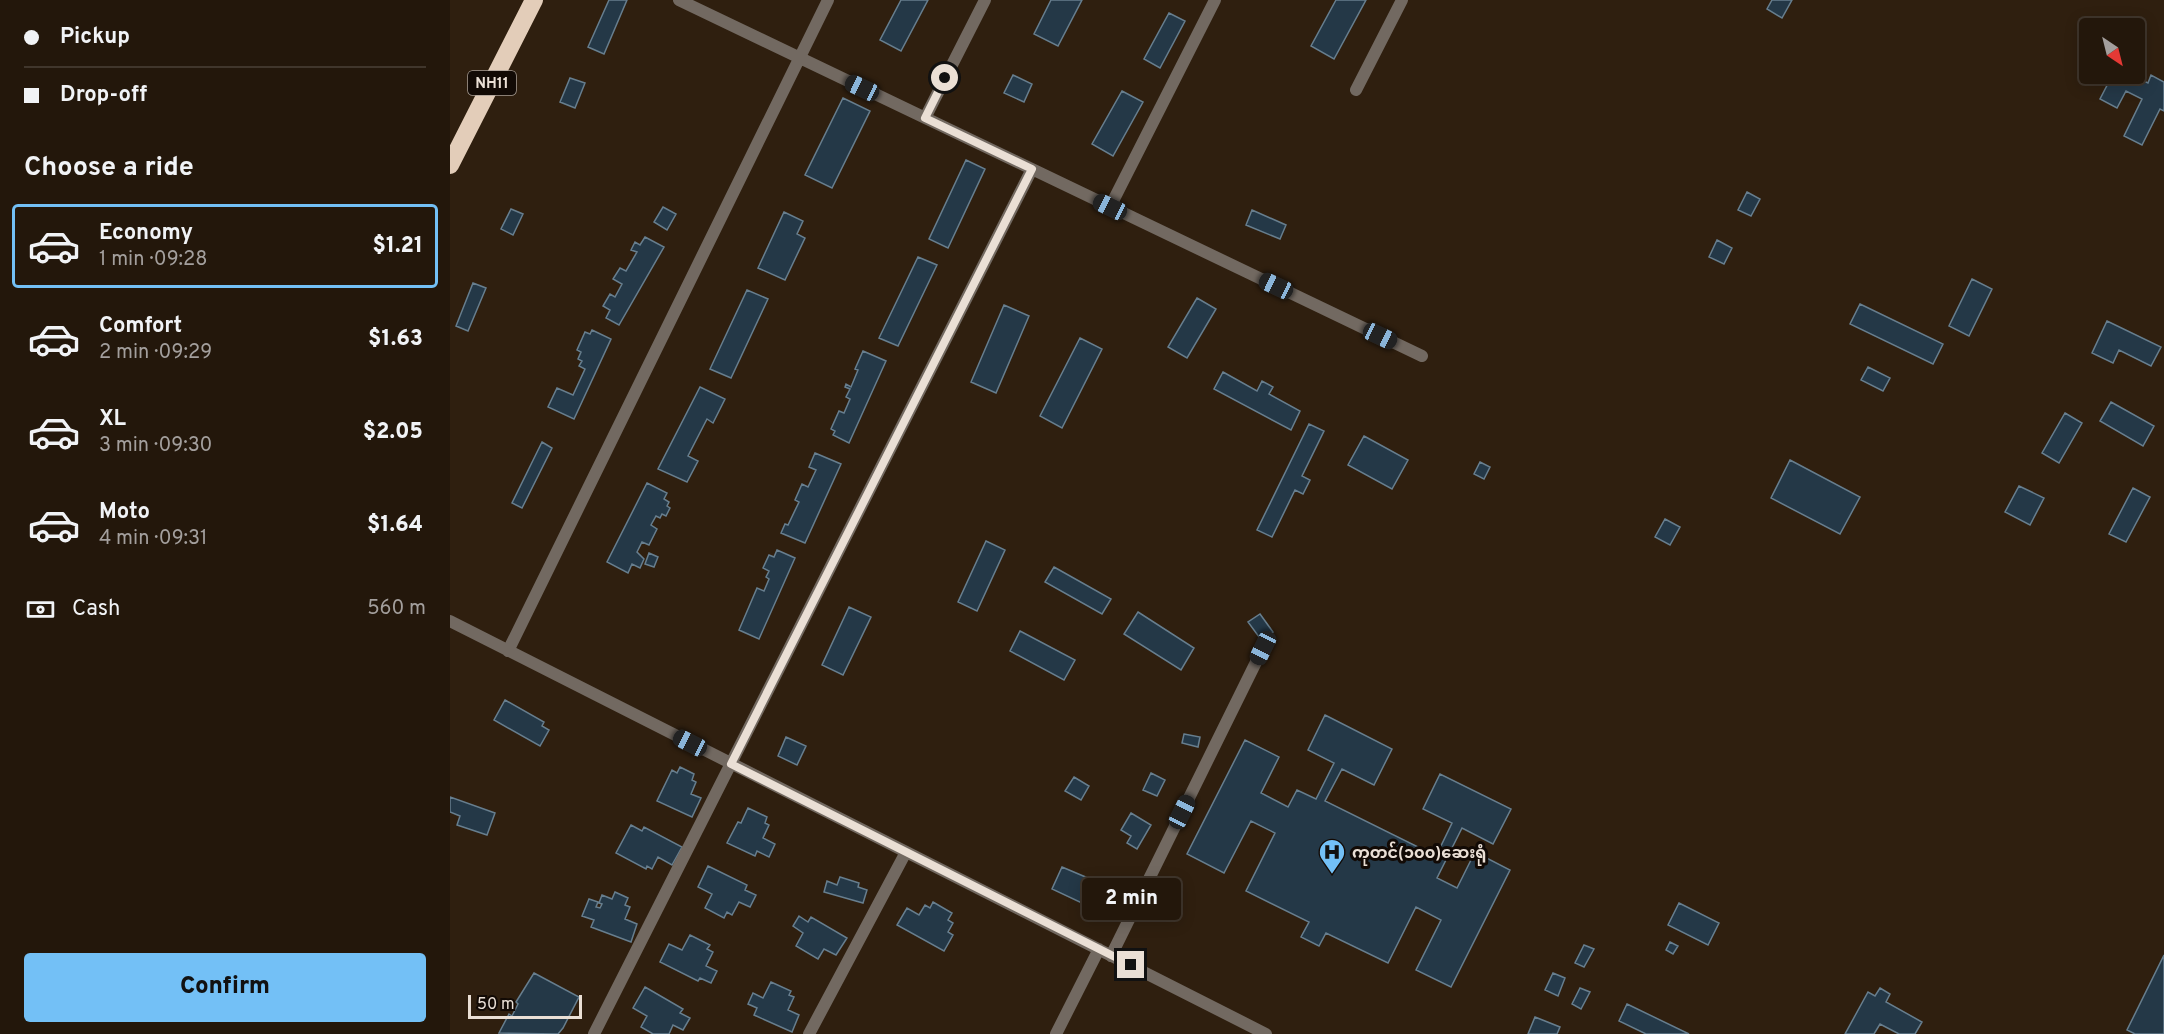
<!DOCTYPE html>
<html lang="en">
<head>
<meta charset="utf-8">
<style>
	body { margin:0; font-family:Overpass,"Noto Sans Myanmar",sans-serif; background:#2b2014; color:#f1f3f6; height:100vh; display:flex; flex-direction:column; font-size:22px; white-space:nowrap }
	* { box-sizing:border-box; margin:0 }
	p { font-size:20px; color:#a39f9d }
	.icon { flex:none; width:33px; height:33px; fill:none; stroke:currentColor; stroke-width:2; stroke-linecap:round; stroke-linejoin:round }
	.map { position:relative; flex:1; overflow:hidden }
	.panel { display:flex; flex-direction:column; background:#23170b; width:450px }
	.panel>* { flex:none }
	.banner { display:grid; align-content:center; height:132px; padding:0 24px; background:#23170b }
	.needle { width:39px; rotate:145deg }
	.buttons { position:absolute; left:1629px; top:18px; display:grid; gap:12px }
	.buttons a { display:grid; place-items:center; width:66px; height:66px; border-radius:6px; background:#23170b; box-shadow:0 3px 15px #0003,0 0 0 2px #40362c; font-size:30px }
	.scale { position:absolute; left:18px; bottom:15px; width:114px; box-sizing:border-box; padding-left:6px; border:3px solid #eadfd5; border-top:0; font-size:16px; line-height:21px; white-space:nowrap; color:#eadfd5; -webkit-text-stroke:4px #120a05; paint-order:stroke }
	.end { position:absolute; width:27px; height:27px; margin:-14px; border:8px solid #eadfd5; background:#111; box-shadow:0 0 0 3px #111 }
	.from { border-radius:50% }
	.bubble { position:absolute; height:42px; border-radius:6px; background:#23170b; box-shadow:0 3px 15px #0003,0 0 0 2px #40362c; font-size:20px; font-weight:800; line-height:42px; text-align:center }
	.car { position:absolute; width:18px; height:36px; margin:-18px -9px; border-radius:8px; box-shadow:0 0 4px 2px #0007; background:linear-gradient(#222 24%,#8ab4d8 0 40%,#222 0 76%,#8ab4d8 0 86%,#222 0) }
	.banner b { display:flex; align-items:center; gap:21px; height:57px; font-size:22px }
	.banner b+b { border-top:2px solid #40362c }
	.banner i { width:15px; height:15px; background:#f1f3f6 }
	ul { padding:0; list-style:none }
	li { display:flex; align-items:center; gap:18px; height:84px; margin:0 12px 9px; padding:0 12px; border:3px solid transparent; border-radius:6px }
	li div { flex:1 }
	li b { display:block; font-size:22px }
	li em { font-style:normal; font-weight:800 }
	li.selected { border-color:#73c0f6 }
	li>.icon { width:54px; height:54px; stroke-width:1.5 }
	h2 { padding:0 24px; font-size:27px; line-height:72px }
	.pay { display:flex; align-items:center; gap:15px; height:66px; padding:0 24px; font-size:22px }
	.pay p { margin-inline-start:auto }
	.primary-button { display:flex; gap:12px; margin-top:auto; padding:12px 24px }
	.primary-button a { flex:1; height:69px; border-radius:6px; background:#73c0f6; color:#111; font-size:24px; font-weight:800; line-height:69px; text-align:center }
	main { display:flex; flex:1; min-height:0 }
	.map>svg:first-child { display:block }
</style>
</head>
<body>
<main>
<section class="panel">
<div class="banner">
<b><i class="from"></i>Pickup</b>
<b><i></i>Drop-off</b>
</div>
<h2>Choose a ride</h2>
<ul>
<li class="selected"><svg class="icon" aria-label="car" viewBox="0 0 24 24"><path d="M5 17H2v-5l4-1 3-4h7l3 4 3 1v5h-3M9 17h6M6 11h13"/><circle cx="7" cy="17" r="2"/><circle cx="17" cy="17" r="2"/></svg><div><b>Economy</b><p>1 min · 09:28</p></div><em>$1.21</em></li>
<li><svg class="icon" aria-label="car" viewBox="0 0 24 24"><path d="M5 17H2v-5l4-1 3-4h7l3 4 3 1v5h-3M9 17h6M6 11h13"/><circle cx="7" cy="17" r="2"/><circle cx="17" cy="17" r="2"/></svg><div><b>Comfort</b><p>2 min · 09:29</p></div><em>$1.63</em></li>
<li><svg class="icon" aria-label="car" viewBox="0 0 24 24"><path d="M5 17H2v-5l4-1 3-4h7l3 4 3 1v5h-3M9 17h6M6 11h13"/><circle cx="7" cy="17" r="2"/><circle cx="17" cy="17" r="2"/></svg><div><b>XL</b><p>3 min · 09:30</p></div><em>$2.05</em></li>
<li><svg class="icon" aria-label="car" viewBox="0 0 24 24"><path d="M5 17H2v-5l4-1 3-4h7l3 4 3 1v5h-3M9 17h6M6 11h13"/><circle cx="7" cy="17" r="2"/><circle cx="17" cy="17" r="2"/></svg><div><b>Moto</b><p>4 min · 09:31</p></div><em>$1.64</em></li>
</ul>
<div class="pay"><svg class="icon" aria-label="cash" viewBox="0 0 24 24"><path d="M3 7h18v10H3z"/><circle cx="12" cy="12" r="2"/></svg>Cash<p>560 m</p></div>
<div class="primary-button"><a>Confirm</a></div>
</section>
<div class="map">
<svg width="1714" height="1034" viewBox="0 0 1714 1034">
	<rect width="100%" height="100%" fill="#2f1f0f"/>
	<path fill="#243847" stroke="#677e8e" stroke-width="1.5" d="M159,0H177L154,54L138,47Z
		M451,0H478L451,51L430,40Z
		M601,0H632L608,46L584,34Z
		M886,0H916L884,59L861,46Z
		M1322,0H1342L1332,18L1317,9Z
		M719,13L735,21L710,68L694,59Z
		M1663,74H1679L1698,83L1701,75L1714,82V111L1710,109L1692,145L1674,136L1692,99L1676,91L1667,108L1650,99Z
		M563,75L582,84L574,102L554,93Z
		M120,78L135,83L125,108L110,102Z
		M672,91L693,102L663,156L642,144Z
		M393,98L420,111L382,188L355,175Z
		M516,160L535,169L498,248L479,239Z
		M1297,192L1310,199L1301,216L1288,210Z
		M213,207L226,214L217,230L204,222Z
		M61,209L73,214L63,235L51,229Z
		M802,210L836,225L830,239L796,225Z
		M334,212L353,221L347,234L355,238L335,280L308,268Z
		M195,237L214,247L169,325L156,318L160,310L153,306L160,294L165,297L172,284L163,279L170,268L176,271L187,252L181,250L185,242L190,245Z
		M1267,240L1282,248L1274,264L1259,257Z
		M468,257L487,265L448,346L429,338Z
		M1522,279L1542,289L1519,336L1499,326Z
		M23,283L36,288L18,331L6,326Z
		M297,290L318,299L281,378L260,369Z
		M747,298L766,309L737,358L718,347Z
		M1410,304L1493,344L1483,364L1400,324Z
		M554,305L579,316L546,393L521,382Z
		M1657,321L1711,347L1701,366L1669,350L1663,363L1642,353Z
		M142,330L161,339L124,419L98,407L107,388L123,395L135,369L129,366L132,361L128,359L131,352L127,350L135,332L140,334Z
		M630,338L652,349L612,428L590,416Z
		M413,351L436,361L399,443L383,435L385,431L381,429L389,411L394,413L400,399L396,397L400,389L395,387L396,384L401,387L408,370L405,369Z
		M1418,367L1440,378L1433,391L1411,380Z
		M773,372L807,391L812,381L823,387L819,394L850,411L841,430L764,389Z
		M250,387L275,399L263,423L257,419L238,456L248,461L237,482L208,469Z
		M1661,402L1704,426L1693,446L1650,421Z
		M1615,413L1632,423L1609,463L1592,453Z
		M859,424L874,431L852,476L860,480L853,494L845,490L822,537L807,530Z
		M914,436L958,460L942,489L898,465Z
		M92,442L102,448L72,508L62,503Z
		M365,453L391,464L355,543L331,533L335,524L338,525L349,502L345,500L352,484L358,487L366,470L359,467Z
		M1340,460L1410,497L1390,534L1321,498Z
		M1030,462L1040,467L1034,479L1024,474Z
		M197,483L217,493L214,499L219,502L217,506L220,508L216,516L212,514L210,518L206,516L201,525L207,529L199,545L192,542L187,552L194,559L190,568L182,564L178,573L157,562Z
		M1569,486L1594,498L1580,525L1555,512Z
		M1683,488L1700,497L1676,542L1659,534Z
		M1215,519L1230,527L1220,545L1205,537Z
		M536,541L555,550L527,611L508,602Z
		M327,550L345,558L309,639L289,630L307,588L314,591L319,579L316,577L319,571L313,568L319,555L324,557Z
		M199,553L208,557L204,567L195,564Z
		M604,567L661,599L652,614L595,582Z
		M399,607L421,617L393,675L372,665Z
		M688,612L744,648L731,670L674,634Z
		M810,614L823,632L812,641L798,622Z
		M570,631L625,660L614,680L560,651Z
		M55,700L94,722L92,726L99,730L90,746L44,720Z
		M875,715L942,749L924,785L892,769L875,801L986,856L1002,823L973,809L990,774L1061,809L1043,844L1012,828L987,878L1007,888L1025,852L1060,870L1001,987L966,970L991,920L966,907L938,963L876,933L869,946L851,937L859,922L796,891L825,833L801,821L774,873L737,854L795,740L829,757L811,793L838,807L847,790L866,799L884,763L858,750Z
		M734,734L750,737L748,747L732,743Z
		M336,737L356,746L347,765L328,756Z
		M230,767L244,774L242,780L246,782L241,794L251,798L242,817L207,801L222,770L227,773Z
		M701,773L715,780L707,796L693,790Z
		M624,777L639,786L631,800L615,791Z
		M0,797L45,813L37,835L7,825L10,816L0,812Z
		M298,808L317,817L315,823L319,825L313,838L325,844L319,857L307,851L305,856L277,843L288,822L291,823Z
		M681,813L701,825L687,849L677,843L681,836L671,830Z
		M181,825L192,831L194,827L232,847L222,865L208,857L202,869L197,866L196,869L166,853Z
		M258,866L297,885L295,890L306,895L300,907L289,902L282,915L277,912L274,918L255,908L262,894L248,887Z
		M612,867L645,881L634,904L602,889Z
		M390,877L409,883L408,887L417,890L413,903L374,892L377,881L387,885Z
		M165,892L178,898L175,905L180,907L175,919L187,924L181,942L141,927L144,920L132,916L139,899L148,902L146,907L150,908L152,904L149,903L152,895L162,899Z
		M483,902L502,913L498,920L503,923L498,932L503,935L494,951L447,925L457,908L469,915L475,905L480,908Z
		M1229,903L1269,923L1258,945L1218,925Z
		M349,916L358,922L361,917L397,938L386,955L374,949L368,959L346,946L353,933L343,926Z
		M240,935L260,945L257,949L263,952L256,966L267,971L261,983L250,978L248,981L210,962L219,944L232,950Z
		M1220,942L1228,946L1223,954L1216,950Z
		M1134,945L1144,949L1134,967L1125,963Z
		M1714,955V1034H1685L1677,1030Z
		M84,973L129,997L113,1028L108,1034L49,1033L59,1014L62,1016L68,1004L66,1002Z
		M1103,973L1115,978L1108,996L1095,990Z
		M321,982L341,991L339,995L344,997L338,1010L349,1015L342,1032L304,1015L307,1008L298,1004L303,993L313,998Z
		M195,987L233,1009L230,1013L240,1018L233,1030L223,1025L219,1034H203L191,1027L197,1016L183,1008Z
		M1130,988L1140,992L1131,1009L1122,1004Z
		M1430,988L1440,994L1436,1002L1472,1022L1465,1034H1449L1430,1024L1424,1034H1395L1418,992L1425,996Z
		M1177,1004L1239,1034H1196L1169,1021Z
		M1085,1017L1110,1027L1107,1034H1078Z"/>
	<g fill="none" stroke-linecap="round" stroke-linejoin="round">
		<path stroke="#726961" stroke-width="12" d="M229,0L972,356
			M906,90L952,0
			M475,118L535,0
			M660,207L765,0
			M0,621L816,1034
			M58,651L378,0
			M661,956L813,648
			M144,1034L582,169
			M359,1034L456,852
			M606,1034L649,949"/>
		<path stroke="#e3cdb9" stroke-width="18" d="M0,165L84,0"/>
	</g>
	<g fill="none" stroke-linecap="round" stroke-linejoin="round">
		<path stroke="#eadfd5" stroke-width="8" d="M495,78L475,118L582,169L281,764L681,965"/>
	</g>
	<defs>
		<g id="hospital-pin" transform="scale(1.35)"><path d="M0 17L-7.5 6A9.5 9.5 0 1 1 7.5 6Z" fill="#73c0f6" stroke="#120a05"/><path d="M-5-5h3v3.5h4V-5h3V5h-3V1.5h-4V5h-3Z" fill="#111"/></g>
	</defs>
	<g fill-rule="evenodd">
		<use href="#hospital-pin" x="882" y="852"/>
	</g>
	<g text-anchor="middle" stroke-width="6" stroke-linejoin="round" paint-order="stroke">
		<rect fill="#120a05" stroke="#a99f97" stroke-width="1.5" x="18" y="71" width="48" height="24" rx="4.5"/>
		<g font-size="15" font-weight="bold" fill="#eadfd5">
			<text x="42" y="88">NH11</text>
		</g>
		<g font-size="16" font-weight="bold" fill="#eadfd5" stroke="#120a05" text-anchor="start">
			<text x="902" y="858">ကုတင်(၁၀၀)ဆေးရုံ</text>
		</g>
	</g>
</svg>
<div class="buttons">
<a><svg class="needle" viewBox="-14 -14 28 28"><path d="M0-13l5 13h-10z" fill="#e53935"/><path d="M0 13l5-13h-10z" fill="#a39f9d"/></svg></a>
</div>
<div class="scale">50 m</div>
<i class="end from" style="left:495px;top:78px"></i>
<i class="end" style="left:681px;top:965px"></i>
<div class="bubble" style="left:632px;top:878px;width:99px">2 min</div>
<i class="car" style="left:412px;top:88px;rotate:295deg"></i>
<i class="car" style="left:660px;top:207px;rotate:296deg"></i>
<i class="car" style="left:826px;top:286px;rotate:295deg"></i>
<i class="car" style="left:930px;top:336px;rotate:115deg"></i>
<i class="car" style="left:813px;top:648px;rotate:206deg"></i>
<i class="car" style="left:240px;top:743px;rotate:297deg"></i>
<i class="car" style="left:732px;top:812px;rotate:26deg"></i>
</div>
</main>
</body>
</html>
